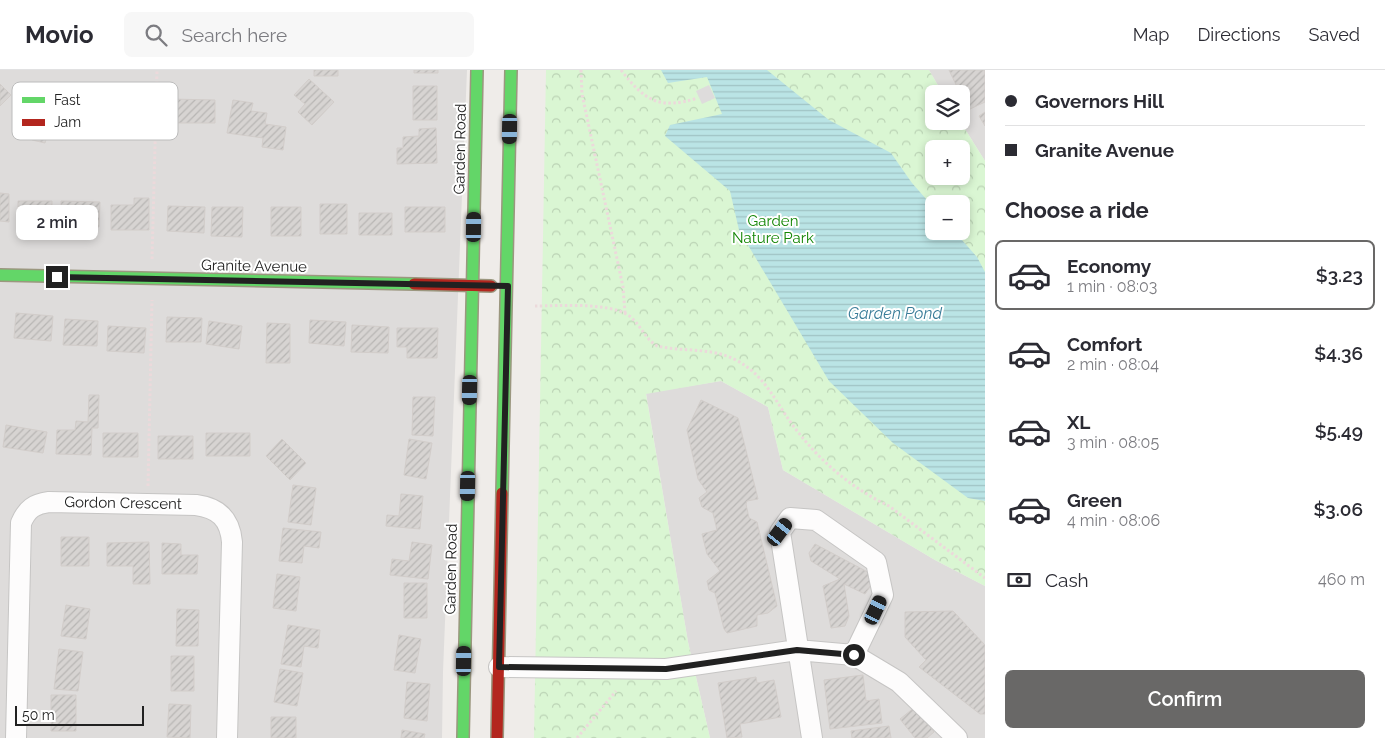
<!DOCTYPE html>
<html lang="en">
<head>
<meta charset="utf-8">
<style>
	body { margin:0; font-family:Raleway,sans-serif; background:#f7f7f7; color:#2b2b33; height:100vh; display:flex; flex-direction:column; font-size:19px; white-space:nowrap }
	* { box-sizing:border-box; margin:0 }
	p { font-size:16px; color:#7c7c81 }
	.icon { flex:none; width:28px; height:28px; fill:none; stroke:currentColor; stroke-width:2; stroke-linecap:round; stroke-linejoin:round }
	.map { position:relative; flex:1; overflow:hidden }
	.details { display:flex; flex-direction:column; background:#fff; width:400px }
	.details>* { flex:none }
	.top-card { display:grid; align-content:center; height:110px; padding:0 20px; background:#fff }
	.tools { position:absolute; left:925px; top:15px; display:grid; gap:10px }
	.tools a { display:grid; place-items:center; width:45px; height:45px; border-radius:8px; background:#fff; box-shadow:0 2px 8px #0003; font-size:25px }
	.scale { position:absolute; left:15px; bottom:12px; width:129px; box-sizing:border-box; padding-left:5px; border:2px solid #212121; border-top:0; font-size:14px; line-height:18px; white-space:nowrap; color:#212121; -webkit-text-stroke:4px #fff; paint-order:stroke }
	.end { position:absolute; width:22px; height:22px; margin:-11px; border:6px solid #212121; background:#fff; box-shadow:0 0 0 2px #fff }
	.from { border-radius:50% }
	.bubble { position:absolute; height:35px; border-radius:8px; background:#fff; box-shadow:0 2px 8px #0003; font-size:16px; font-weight:600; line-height:35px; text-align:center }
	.car { position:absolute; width:15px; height:30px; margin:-15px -8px; border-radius:6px; box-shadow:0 0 4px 1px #0007; background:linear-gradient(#222 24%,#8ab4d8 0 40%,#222 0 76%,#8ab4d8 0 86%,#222 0) }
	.top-card b { display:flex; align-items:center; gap:18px; height:48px; font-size:19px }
	.top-card b+b { border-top:1px solid #e1e1e2 }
	.top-card i { width:12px; height:12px; background:#2b2b33 }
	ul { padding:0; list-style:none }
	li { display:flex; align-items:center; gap:15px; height:70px; margin:0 10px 8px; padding:0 10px; border:2px solid transparent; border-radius:8px }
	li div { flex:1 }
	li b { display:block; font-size:19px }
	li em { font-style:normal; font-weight:600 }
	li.current { border-color:#696867 }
	li>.icon { width:45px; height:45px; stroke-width:1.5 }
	h2 { padding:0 20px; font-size:22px; line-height:60px }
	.pay { display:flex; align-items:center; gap:12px; height:55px; padding:0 20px; font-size:19px }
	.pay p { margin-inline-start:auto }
	.button { display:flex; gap:10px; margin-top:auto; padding:10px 20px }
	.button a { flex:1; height:58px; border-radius:8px; background:#696867; color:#fff; font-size:20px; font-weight:600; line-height:58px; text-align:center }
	header { display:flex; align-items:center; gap:30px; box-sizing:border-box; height:70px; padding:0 25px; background:#fff; border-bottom:1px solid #e1e1e2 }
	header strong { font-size:24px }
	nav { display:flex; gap:28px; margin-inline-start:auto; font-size:18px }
	.search { width:350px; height:45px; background:#f7f7f7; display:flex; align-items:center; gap:12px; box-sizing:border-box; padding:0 18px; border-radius:8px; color:#7c7c81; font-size:19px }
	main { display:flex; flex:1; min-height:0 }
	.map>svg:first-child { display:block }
</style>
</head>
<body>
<header>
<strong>Movio</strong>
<div class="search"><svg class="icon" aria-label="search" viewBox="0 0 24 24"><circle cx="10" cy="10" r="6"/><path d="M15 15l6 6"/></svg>Search here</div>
<nav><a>Map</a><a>Directions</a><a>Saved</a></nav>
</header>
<main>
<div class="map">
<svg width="985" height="668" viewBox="0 0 985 668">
	<defs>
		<pattern id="park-crowns" width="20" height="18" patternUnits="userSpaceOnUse" patternTransform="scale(1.25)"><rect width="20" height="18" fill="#daf6d3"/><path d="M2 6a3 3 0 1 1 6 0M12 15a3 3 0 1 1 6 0" fill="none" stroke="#bbd3b5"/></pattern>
		<pattern id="water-rules" width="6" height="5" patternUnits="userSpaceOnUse" patternTransform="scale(1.25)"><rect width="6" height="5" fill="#bae4e5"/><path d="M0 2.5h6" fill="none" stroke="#a0c3c4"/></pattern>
		<pattern id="building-hatch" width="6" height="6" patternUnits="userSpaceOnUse" patternTransform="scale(1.25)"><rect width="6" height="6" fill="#d7d4d2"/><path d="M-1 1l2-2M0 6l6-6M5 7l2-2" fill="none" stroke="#b8b6b4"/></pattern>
	</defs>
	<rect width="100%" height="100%" fill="#efece9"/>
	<path fill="#dedcdb" d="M0,0H467L443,602L442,668H0Z
		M929,0H985V91L960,51L961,24H943Z
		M721,311L768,337L783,400L935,490L985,516V668H710L688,572L646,323Z"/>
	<path fill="url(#park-crowns)" fill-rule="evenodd" d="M546,0H929L943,24H934V51H960L985,91V516L935,490L783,400L768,337L721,311L646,324L688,572L710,668H534ZM934,79H961V106H934ZM934,134H961V161H934Z"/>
	<path fill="url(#water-rules)" d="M661,0H767L829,50L891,83L912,113L934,138V161H954L977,187L985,202V431L968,428L893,373L829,311L739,160L730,121L665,66L670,55L722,44L707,7L668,13Z"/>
	<path fill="#dedcdc" d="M709,15L715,28L702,34L696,21Z"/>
	<path fill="url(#building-hatch)" stroke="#d2cdca" d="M314,0H338V6H314Z
		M414,0H438V3H414Z
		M949,0H985V32L968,40Z
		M309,9L334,32L312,55L298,42L305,34L294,25Z
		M0,14L11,25L0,36Z
		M413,16H437V50H413Z
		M22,28L55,36L45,73L32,70L36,55L16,50Z
		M169,29L215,30V53H169Z
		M233,30L253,33L251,41L267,43L265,54L286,57L283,80L262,77L263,68L227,63Z
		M985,42V56L979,46Z
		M436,58L437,93L397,94V78H403V67L419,66V59Z
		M0,123L9,124V152L0,151Z
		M134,128H149V160H111V135H134Z
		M18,131H52V158L18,157Z
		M61,131L100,132L99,157L61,156Z
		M320,134H347V164H320Z
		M168,136L205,137L204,163L167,161Z
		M212,137H243L242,167L211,166Z
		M271,137H301V166H271Z
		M405,137H445V162H405Z
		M359,143H392V165H359Z
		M16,243L53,246L51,271L14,268Z
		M167,247L202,248L201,272H166Z
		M65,249L98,251L97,276L63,275Z
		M310,250L346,252L344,276L309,273Z
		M209,251L242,256L239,279L206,274Z
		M267,253L290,254V293H266Z
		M352,255L389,257L388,283L351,282Z
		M108,256L146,258L144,283L107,281Z
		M397,258H438L437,288H407V277H397Z
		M89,325H99L98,358H92L91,385L56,384L57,360H75L76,351L88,352Z
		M413,327H435L433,366L412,365Z
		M701,330L738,348L758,429L747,431L746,434L749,448L757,452L777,536L768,543L757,545V556L727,563L724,559L715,523L709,520L707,511L720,501L707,484L702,464L717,460L713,443L702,437L699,428L707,422L698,409L687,360Z
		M6,355L47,362L43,383L3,377Z
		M103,363H138V387H103Z
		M206,363H250V386H206Z
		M158,366H193V389H158Z
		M282,369L306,393L290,410L266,386Z
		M409,369L432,373L426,409L404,405Z
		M293,415L316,418L311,455L288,452Z
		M401,424L423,426L420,459L386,456L387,445L399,446Z
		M283,458L321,462L319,478L304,476L302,493L279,491Z
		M61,467H89V496H61Z
		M149,472L150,514H133V496H107V473Z
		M412,472L432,475L428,509L390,505L392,489L409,491Z
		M162,473L181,474V485H198L197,504H162Z
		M815,474L877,507L865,524L844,514L849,546L845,556L831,558L823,516L840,509L811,491L809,483Z
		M277,504L300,507L296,541L273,538Z
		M404,513H427V548H404Z
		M66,535L90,539L86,569L61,566Z
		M177,539L199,540L198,576H176Z
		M953,541L985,575V644H980L919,597L926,590L905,567V542Z
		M288,555L320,560L318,578L304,576L301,597L281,594Z
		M399,565L421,569L415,603L394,600Z
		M59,579L83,582L78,621L54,619Z
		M171,586H194V621H171Z
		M280,599L303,603L297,636L274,632Z
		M863,605L866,631L879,629L882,653L830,659L824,610Z
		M756,607L757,613L774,610L781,647L740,654L742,667L727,668L718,613Z
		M407,612L430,614L427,651L404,648Z
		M51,625H76V661H51Z
		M169,634L191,635L190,668L167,667Z
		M915,637L934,662L927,668H915L900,649Z
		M271,647H296V668H271Z
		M889,656L891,668H852L851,661Z
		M402,660L425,664L424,668H401Z"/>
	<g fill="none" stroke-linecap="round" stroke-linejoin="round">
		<g stroke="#c6c5c4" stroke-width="22">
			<path id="street" d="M499,597L666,599L797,580L854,585L899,612L957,668
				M16,668L21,453C27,439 34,434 49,432L196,435C219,438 230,449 232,472L227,668
				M812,668L780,462L790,448L816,450L876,492L883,525L854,585"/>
		</g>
		<g stroke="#9b977f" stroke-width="14">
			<path id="fast" d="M0,205L414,214
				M502,423L511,0
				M463,668L477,0"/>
		</g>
		<g stroke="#9b977f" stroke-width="14">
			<path id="jam" d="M414,214L491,216
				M497,668L502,423"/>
		</g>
		<path stroke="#ecd9db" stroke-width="3" stroke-dasharray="2.5 2.5" stroke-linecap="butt" d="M581,0L582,24L623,217L625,243
			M621,0C645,31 659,40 698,28
			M152,189L157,0
			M535,236C560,236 606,232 628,245C640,253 644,268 657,276C683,282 711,277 736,290C768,307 776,335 798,362C822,393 853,419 889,436L985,508
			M148,416L152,230
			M577,668L616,621"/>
		<use href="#street" stroke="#fdfcfc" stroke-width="20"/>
		<use href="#fast" stroke="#63d668" stroke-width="11"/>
		<use href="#jam" stroke="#b3261e" stroke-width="11"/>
	</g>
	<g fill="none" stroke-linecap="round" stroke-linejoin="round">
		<path stroke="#212121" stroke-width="6" d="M57,207L508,216L499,597L666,599L797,580L854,585"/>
	</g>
	<g text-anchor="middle" stroke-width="4" stroke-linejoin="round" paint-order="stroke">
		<g font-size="15" fill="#212121" stroke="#fff">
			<text transform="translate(460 79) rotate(-89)" y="5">Garden Road</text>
			<text transform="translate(254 196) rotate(1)" y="5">Granite Avenue</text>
			<text transform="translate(123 433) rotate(1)" y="5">Gordon Crescent</text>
			<text transform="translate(451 499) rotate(-89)" y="5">Garden Road</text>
		</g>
		<g font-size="15" fill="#128603" stroke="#fff">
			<text x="773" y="156">Garden<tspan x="773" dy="17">Nature Park</tspan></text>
		</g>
		<g font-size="16" font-style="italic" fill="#397c98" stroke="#fff">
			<text x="895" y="249">Garden Pond</text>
		</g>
	</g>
	<rect x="12" y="12" width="166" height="58" rx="8" fill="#fff" stroke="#bcbcbc" stroke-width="1"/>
	<rect x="22" y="27" width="23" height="6" fill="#63d668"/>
	<rect x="22" y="49" width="23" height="7" fill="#b3261e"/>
	<g font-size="14" fill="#212121">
		<text x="54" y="35">Fast</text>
		<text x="54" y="57">Jam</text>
	</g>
</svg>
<div class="tools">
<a><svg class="icon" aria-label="layers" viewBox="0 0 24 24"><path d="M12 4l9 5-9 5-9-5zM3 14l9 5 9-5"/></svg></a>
<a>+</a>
<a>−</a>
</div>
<div class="scale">50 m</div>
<i class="end from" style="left:854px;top:585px"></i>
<i class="end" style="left:57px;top:207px"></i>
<div class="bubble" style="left:16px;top:135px;width:82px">2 min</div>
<i class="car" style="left:510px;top:59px;rotate:181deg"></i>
<i class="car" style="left:474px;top:157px;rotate:1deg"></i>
<i class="car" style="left:470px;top:320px;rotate:181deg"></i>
<i class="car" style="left:468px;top:416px;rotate:181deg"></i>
<i class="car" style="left:780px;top:462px;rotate:37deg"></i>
<i class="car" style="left:876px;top:540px;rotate:25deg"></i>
<i class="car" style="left:464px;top:591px;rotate:1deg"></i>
</div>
<section class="details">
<div class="top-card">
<b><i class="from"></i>Governors Hill</b>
<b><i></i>Granite Avenue</b>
</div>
<h2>Choose a ride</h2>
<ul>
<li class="current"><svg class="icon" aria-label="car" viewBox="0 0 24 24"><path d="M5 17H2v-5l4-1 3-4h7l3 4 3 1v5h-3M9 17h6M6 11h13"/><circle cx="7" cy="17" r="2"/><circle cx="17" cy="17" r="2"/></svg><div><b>Economy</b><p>1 min · 08:03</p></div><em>$3.23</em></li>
<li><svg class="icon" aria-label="car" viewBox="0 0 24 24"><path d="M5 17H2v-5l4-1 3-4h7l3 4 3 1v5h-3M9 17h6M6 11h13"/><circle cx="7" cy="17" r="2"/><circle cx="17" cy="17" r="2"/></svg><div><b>Comfort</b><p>2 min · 08:04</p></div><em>$4.36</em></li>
<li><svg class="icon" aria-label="car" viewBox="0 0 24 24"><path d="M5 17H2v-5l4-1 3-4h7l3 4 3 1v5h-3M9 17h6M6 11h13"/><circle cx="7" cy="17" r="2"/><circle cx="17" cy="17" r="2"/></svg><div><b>XL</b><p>3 min · 08:05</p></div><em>$5.49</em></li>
<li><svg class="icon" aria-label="car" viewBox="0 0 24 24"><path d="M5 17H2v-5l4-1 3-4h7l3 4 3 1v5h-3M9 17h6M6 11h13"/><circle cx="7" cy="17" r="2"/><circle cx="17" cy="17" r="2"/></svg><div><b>Green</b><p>4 min · 08:06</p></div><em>$3.06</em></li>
</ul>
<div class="pay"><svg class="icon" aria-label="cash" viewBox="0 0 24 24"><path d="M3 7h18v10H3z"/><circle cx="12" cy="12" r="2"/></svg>Cash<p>460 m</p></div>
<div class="button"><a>Confirm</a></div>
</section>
</main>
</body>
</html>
